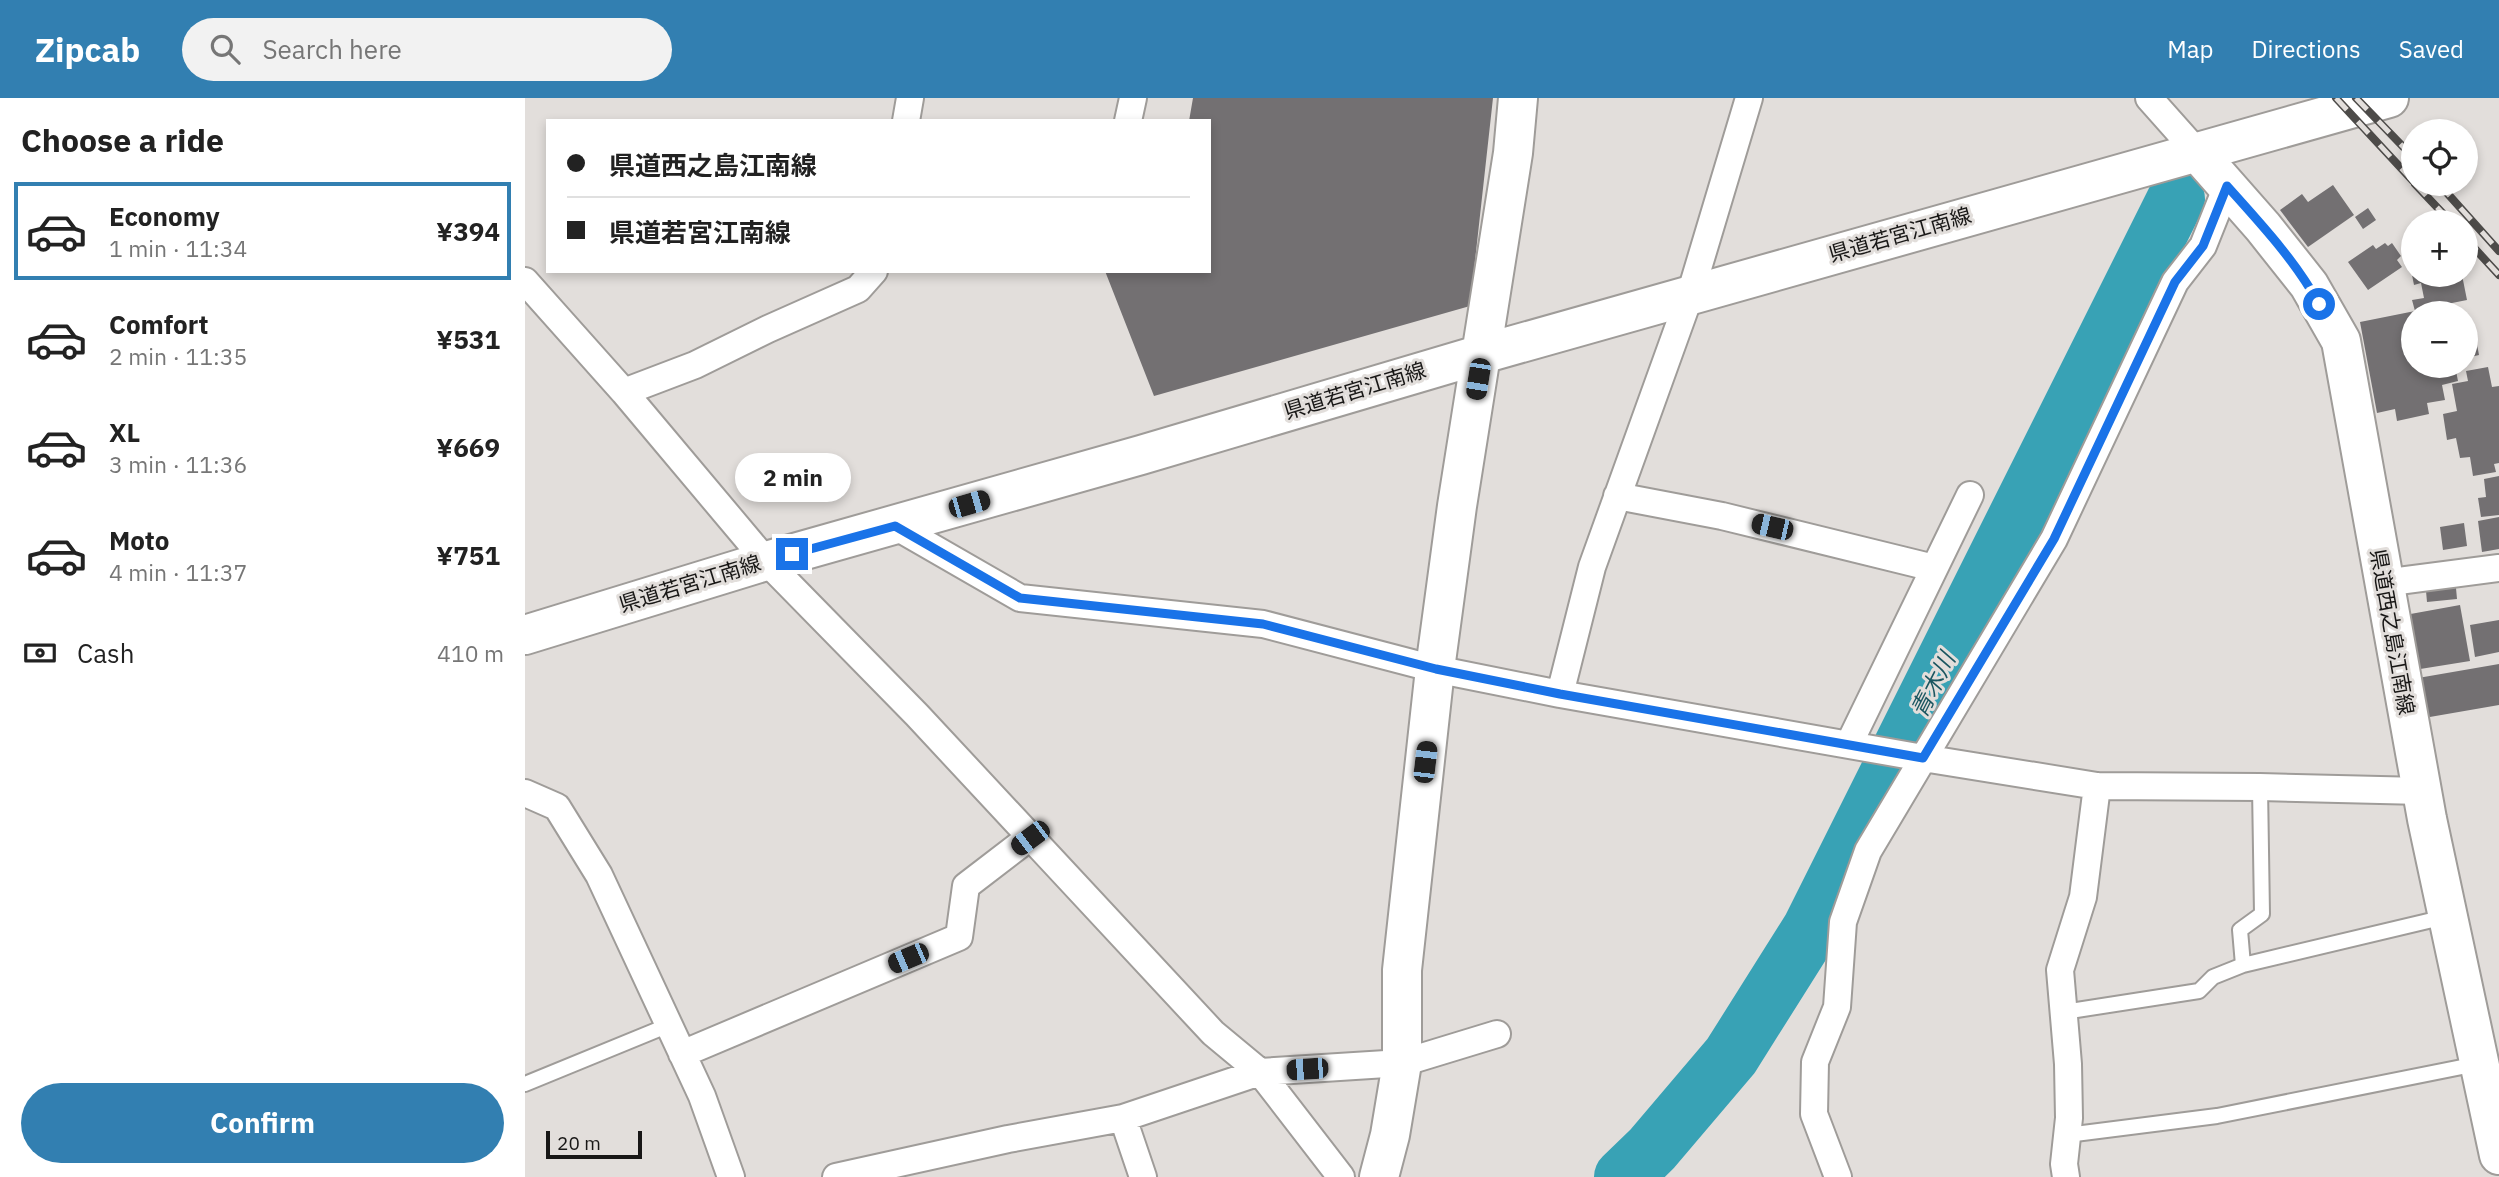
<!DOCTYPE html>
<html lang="en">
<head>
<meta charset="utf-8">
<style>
	body { margin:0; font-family:"IBM Plex Sans","Noto Sans JP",sans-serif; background:#f2f2f2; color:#222; height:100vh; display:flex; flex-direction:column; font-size:26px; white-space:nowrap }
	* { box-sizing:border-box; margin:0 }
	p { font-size:23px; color:#767676 }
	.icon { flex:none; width:38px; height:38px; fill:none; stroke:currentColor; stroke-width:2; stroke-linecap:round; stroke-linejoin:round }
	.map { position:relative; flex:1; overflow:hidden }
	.side { display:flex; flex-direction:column; background:#fff; width:525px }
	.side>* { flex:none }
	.top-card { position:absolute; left:21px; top:21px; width:665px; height:154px; border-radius:0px; box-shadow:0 4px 10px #0003; display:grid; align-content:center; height:154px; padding:0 21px; background:#fff }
	.buttons { position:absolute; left:1876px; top:21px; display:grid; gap:14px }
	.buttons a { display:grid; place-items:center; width:77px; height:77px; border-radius:50%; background:#fff; box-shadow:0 4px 10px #0003; font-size:35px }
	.scale { position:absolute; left:21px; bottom:18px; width:96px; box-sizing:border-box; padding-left:7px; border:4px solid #181716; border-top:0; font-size:19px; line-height:24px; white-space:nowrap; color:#181716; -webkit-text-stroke:5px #e2dedb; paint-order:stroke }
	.end { position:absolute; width:32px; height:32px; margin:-16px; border:9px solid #1a73e8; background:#fff; box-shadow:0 0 0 4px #fff }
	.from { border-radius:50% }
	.bubble { position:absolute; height:49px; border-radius:24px; background:#fff; box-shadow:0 4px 10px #0003; font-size:23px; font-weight:800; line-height:49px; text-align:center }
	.car { position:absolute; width:21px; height:42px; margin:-21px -10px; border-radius:9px; box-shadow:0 0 5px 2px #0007; background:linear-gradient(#222 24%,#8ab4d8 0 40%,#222 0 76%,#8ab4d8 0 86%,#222 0) }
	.top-card b { display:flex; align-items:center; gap:24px; height:66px; font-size:26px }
	.top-card b+b { border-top:2px solid #e0e0e0 }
	.top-card i { width:18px; height:18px; background:#222 }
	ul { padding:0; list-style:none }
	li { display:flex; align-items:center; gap:21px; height:98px; margin:0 14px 10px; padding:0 7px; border:4px solid transparent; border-radius:0px }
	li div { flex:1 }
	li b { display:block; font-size:26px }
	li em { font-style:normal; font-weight:800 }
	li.current { border-color:#327fb1 }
	li>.icon { width:63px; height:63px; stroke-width:1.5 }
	h2 { padding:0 21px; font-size:32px; line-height:84px }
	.pay { display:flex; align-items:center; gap:18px; height:77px; padding:0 21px; font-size:26px }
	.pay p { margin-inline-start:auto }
	.action { display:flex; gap:14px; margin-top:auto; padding:14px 21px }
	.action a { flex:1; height:80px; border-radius:42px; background:#327fb1; color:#fff; font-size:28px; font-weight:800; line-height:80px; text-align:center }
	header { display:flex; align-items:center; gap:42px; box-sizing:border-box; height:98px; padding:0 35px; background:#327fb1; color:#fff }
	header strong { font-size:33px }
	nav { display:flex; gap:38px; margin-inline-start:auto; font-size:24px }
	.search { width:490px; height:63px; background:#f2f2f2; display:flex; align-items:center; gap:18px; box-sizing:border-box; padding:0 24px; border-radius:38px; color:#767676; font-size:26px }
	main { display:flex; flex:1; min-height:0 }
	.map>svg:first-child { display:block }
</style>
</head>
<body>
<header>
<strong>Zipcab</strong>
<div class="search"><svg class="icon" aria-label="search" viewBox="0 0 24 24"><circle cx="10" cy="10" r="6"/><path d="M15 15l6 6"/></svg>Search here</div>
<nav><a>Map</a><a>Directions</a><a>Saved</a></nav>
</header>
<main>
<section class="side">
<h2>Choose a ride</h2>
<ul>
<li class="current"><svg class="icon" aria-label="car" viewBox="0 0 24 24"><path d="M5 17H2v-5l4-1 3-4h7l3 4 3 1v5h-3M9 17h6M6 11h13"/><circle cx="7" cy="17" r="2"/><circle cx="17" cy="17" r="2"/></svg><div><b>Economy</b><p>1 min · 11:34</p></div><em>¥394</em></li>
<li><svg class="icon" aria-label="car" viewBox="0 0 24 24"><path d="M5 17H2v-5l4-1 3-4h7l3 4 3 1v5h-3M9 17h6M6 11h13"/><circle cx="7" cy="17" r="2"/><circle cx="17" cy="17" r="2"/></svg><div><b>Comfort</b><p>2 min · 11:35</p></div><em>¥531</em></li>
<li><svg class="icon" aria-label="car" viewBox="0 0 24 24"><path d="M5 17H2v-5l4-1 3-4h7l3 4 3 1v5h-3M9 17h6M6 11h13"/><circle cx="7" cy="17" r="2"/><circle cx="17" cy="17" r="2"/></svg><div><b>XL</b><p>3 min · 11:36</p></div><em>¥669</em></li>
<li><svg class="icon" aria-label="car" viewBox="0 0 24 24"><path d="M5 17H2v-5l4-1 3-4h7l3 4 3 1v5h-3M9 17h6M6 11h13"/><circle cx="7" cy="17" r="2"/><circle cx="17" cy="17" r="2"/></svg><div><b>Moto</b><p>4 min · 11:37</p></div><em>¥751</em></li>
</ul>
<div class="pay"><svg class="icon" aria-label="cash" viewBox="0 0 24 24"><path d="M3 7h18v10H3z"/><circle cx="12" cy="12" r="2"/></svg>Cash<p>410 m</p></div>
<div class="action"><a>Confirm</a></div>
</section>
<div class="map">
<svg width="1974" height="1079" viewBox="0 0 1974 1079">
	<rect width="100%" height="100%" fill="#e2dedb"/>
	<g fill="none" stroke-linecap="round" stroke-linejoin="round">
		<path stroke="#38a2b5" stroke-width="58" d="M1098,1079L1127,1051L1206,958L1286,831L1651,101"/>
	</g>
	<path fill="#737072" d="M668,0H968L945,208L629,298L580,173H684V23H664Z
		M1808,87L1829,117L1783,149L1755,112L1777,96L1783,104Z
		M1843,110L1851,122L1838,131L1830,119Z
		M1888,142V159H1884L1881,143Z
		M1860,145L1863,148L1867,145L1876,158L1872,162L1877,169L1843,192L1823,164L1848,147L1851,151Z
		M1887,177H1937L1942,202L1922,206L1923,213L1934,211L1935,215H1888V268H1930L1933,283L1917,287L1920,302L1902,305L1904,316L1872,323L1870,311L1852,315L1835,224L1890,213L1887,202L1899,200L1896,185L1889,187Z
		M1948,225L1954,257L1941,260V227Z
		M1963,269L1967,289L1974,288V365L1969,366L1971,374L1948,378L1945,359L1935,360L1931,340L1922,342L1918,316L1932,313L1927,286L1943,283L1941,273Z
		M1974,378V417L1956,419L1953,400L1961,399L1959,381Z
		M1974,419V451L1957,454L1953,423Z
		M1939,425L1942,448L1918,452L1915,429Z
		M1931,490L1932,501L1902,504L1901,493Z
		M1935,507L1945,563L1889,572L1880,517Z
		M1974,522V554L1950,559L1945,527Z
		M1974,566V607L1899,620L1893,580Z"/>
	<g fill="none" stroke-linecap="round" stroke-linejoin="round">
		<g stroke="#9f9c99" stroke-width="18">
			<path id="lane" d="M1718,867L1715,832L1737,816L1735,689
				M1539,914L1674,893L1688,879L1718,867L1920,819
				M0,986L144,927
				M1542,1037L1692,1018L1952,966"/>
		</g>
		<g stroke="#9f9c99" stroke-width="30">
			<path id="street" d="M1624,0L1672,54
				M381,23L385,0
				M603,23L608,0
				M0,183L99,294L241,463L392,617L688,935L735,974L816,1079
				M99,294L170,267L243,231L333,191L349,173
				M1092,398L1197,418L1409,470
				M370,428L495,500L738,526L910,571L1035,596L1398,660L1572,688L1735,689L1897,693
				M1858,485L1974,470
				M1035,596L1067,469L1165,197L1224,0
				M1324,646L1445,397
				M0,695L32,709L74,777L177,998L206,1079
				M157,956L434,839L441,788L505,739
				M598,1020L618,1079
				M311,1079L483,1041L598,1020L735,974L877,965L972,936
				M1313,1079L1289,1016L1290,964L1312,909L1318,824L1343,753L1529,441L1650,184L1678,148L1702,88
				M1541,1079L1539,1066L1544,1020L1543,966L1535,872L1558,799L1572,688"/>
		</g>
		<g stroke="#9f9c99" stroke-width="42">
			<path id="secondary" d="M1672,54L1738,129L1784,187L1816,243L1902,721L1974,1057
				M0,537L241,463L616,357L957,256L1864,0
				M854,1079L865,1037L877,965V872L910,571L932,408L988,55L993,0"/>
		</g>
		<use href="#lane" stroke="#fff" stroke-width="14"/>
		<use href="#street" stroke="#fff" stroke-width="26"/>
		<use href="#secondary" stroke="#fff" stroke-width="38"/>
		<g stroke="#4d4b49" stroke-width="8">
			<path id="rail" d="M1811,0L1888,83
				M1831,0L1888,59
				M1890,86L1926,124
				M1914,86L1974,153
				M1941,141L1974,177"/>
		</g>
		<use href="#rail" stroke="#e2dedb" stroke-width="5" stroke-dasharray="16" stroke-linecap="butt"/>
	</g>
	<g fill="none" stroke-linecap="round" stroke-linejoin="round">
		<path stroke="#1a73e8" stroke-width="9" d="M267,456L370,428L495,500L738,526L911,571L1035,596L1398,660L1529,441L1650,184L1678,148L1702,88C1735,125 1770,162 1794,206"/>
	</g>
	<g text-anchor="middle" stroke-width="6" stroke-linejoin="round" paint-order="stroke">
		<g font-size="21" fill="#181716" stroke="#e2dedb">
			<text transform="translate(1375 137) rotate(-16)" y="7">県道若宮江南線</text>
			<text transform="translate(830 293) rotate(-17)" y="7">県道若宮江南線</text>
			<text transform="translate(165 486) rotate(-17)" y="7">県道若宮江南線</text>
			<text transform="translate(1867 534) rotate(80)" y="7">県道西之島江南線</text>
		</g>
		<g font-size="23" font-style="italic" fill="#1b5660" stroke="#e2dedb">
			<text transform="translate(1408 587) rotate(-63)" y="8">青木川</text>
		</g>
	</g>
</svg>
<div class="buttons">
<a><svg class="icon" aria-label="locate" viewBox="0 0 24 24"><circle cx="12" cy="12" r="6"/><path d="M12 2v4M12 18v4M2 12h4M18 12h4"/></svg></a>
<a>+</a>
<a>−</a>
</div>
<div class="scale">20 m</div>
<i class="end from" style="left:1794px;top:206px"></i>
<i class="end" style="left:267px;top:456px"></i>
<div class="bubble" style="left:210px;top:355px;width:116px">2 min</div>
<i class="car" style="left:953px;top:281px;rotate:189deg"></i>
<i class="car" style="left:444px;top:406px;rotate:74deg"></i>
<i class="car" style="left:1247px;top:429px;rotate:283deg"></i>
<i class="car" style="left:900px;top:664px;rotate:7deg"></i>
<i class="car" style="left:505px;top:740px;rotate:233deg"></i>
<i class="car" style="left:383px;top:860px;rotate:247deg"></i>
<i class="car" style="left:782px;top:971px;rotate:266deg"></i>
<div class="top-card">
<b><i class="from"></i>県道西之島江南線</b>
<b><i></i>県道若宮江南線</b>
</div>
</div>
</main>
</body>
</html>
